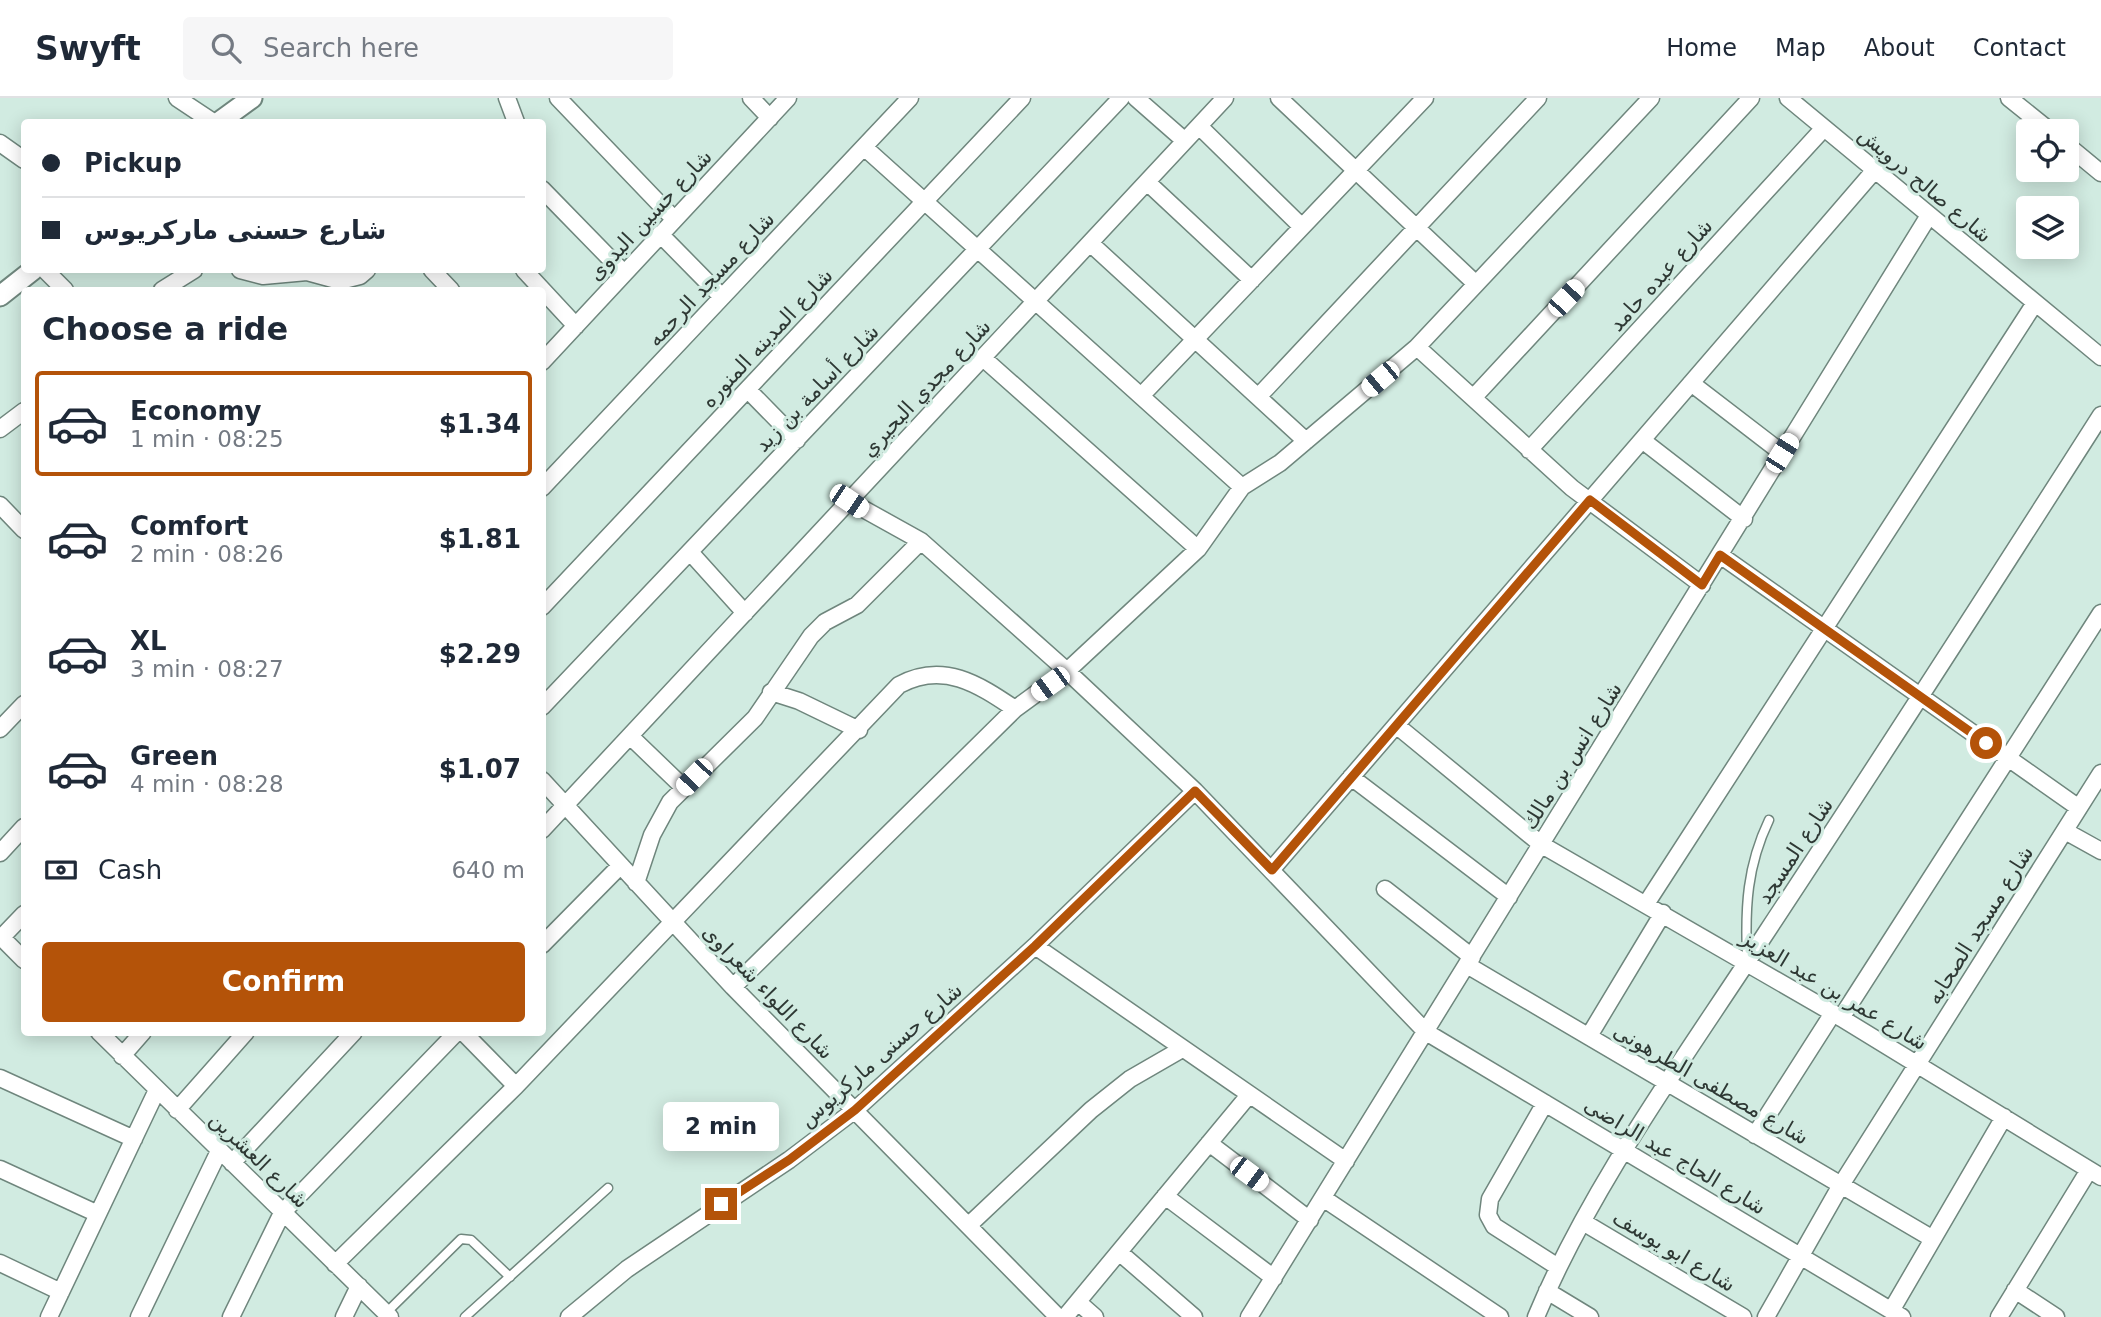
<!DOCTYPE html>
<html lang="en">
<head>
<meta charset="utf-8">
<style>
	body { margin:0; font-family:"DejaVu Sans","Noto Sans Arabic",sans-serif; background:#f6f6f7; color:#1f2937; height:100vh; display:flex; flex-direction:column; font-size:26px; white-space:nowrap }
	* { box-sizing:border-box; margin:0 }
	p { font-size:23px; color:#747a83 }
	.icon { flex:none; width:38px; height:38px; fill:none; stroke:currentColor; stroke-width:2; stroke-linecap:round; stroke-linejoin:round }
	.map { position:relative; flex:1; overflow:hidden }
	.sheet { position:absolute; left:21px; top:189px; width:525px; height:749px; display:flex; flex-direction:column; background:#fff; border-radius:7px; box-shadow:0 4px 18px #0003 }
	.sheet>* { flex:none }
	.banner { position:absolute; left:21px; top:21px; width:525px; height:154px; border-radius:7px; box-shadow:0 4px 18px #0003; display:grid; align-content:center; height:154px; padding:0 21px; background:#fff }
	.fabs { position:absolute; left:2016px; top:21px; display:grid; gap:14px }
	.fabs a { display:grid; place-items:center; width:63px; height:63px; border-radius:7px; background:#fff; box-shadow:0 4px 18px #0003; font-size:35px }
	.end { position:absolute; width:32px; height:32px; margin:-16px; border:9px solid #b45309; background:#fff; box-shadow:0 0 0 4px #fff }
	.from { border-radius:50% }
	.bubble { position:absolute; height:49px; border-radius:7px; background:#fff; box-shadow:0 4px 18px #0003; font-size:23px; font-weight:700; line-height:49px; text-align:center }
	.car { position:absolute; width:21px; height:42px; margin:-21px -10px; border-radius:9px; box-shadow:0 0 5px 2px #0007; background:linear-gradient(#fff 24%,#345 0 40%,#fff 0 76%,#345 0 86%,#fff 0) }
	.banner b { display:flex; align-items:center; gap:24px; height:66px; font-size:26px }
	.banner b+b { border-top:2px solid #e0e1e3 }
	.banner i { width:18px; height:18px; background:#1f2937 }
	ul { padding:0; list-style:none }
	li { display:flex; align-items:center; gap:21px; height:105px; margin:0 14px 10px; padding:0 7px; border:4px solid transparent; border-radius:7px }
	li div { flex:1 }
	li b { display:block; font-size:26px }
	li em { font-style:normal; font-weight:700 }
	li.active { border-color:#b45309 }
	li>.icon { width:63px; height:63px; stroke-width:1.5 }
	h2 { padding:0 21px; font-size:32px; line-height:84px }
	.pay { display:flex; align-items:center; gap:18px; height:77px; padding:0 21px; font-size:26px }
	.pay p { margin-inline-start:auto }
	.cta { display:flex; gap:14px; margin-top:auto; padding:14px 21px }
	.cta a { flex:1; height:80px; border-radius:7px; background:#b45309; color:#fff; font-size:28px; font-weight:700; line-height:80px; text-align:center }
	header { display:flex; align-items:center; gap:42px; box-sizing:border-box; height:98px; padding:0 35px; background:#fff; border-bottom:2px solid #e0e1e3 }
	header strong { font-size:33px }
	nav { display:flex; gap:38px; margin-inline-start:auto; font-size:24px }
	.search { width:490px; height:63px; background:#f6f6f7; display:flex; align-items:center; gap:18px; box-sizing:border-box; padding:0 24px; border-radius:7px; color:#747a83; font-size:26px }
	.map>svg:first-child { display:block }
</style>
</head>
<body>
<header>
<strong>Swyft</strong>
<div class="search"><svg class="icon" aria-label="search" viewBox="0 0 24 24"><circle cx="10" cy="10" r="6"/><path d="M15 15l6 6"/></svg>Search here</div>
<nav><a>Home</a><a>Map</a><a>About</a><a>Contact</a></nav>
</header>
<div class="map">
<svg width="2101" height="1219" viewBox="0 0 2101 1219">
	<rect width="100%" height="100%" fill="#d1ebe1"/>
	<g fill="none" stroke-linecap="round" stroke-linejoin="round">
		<g stroke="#6f867d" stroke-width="11">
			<path id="service" d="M1747,859C1745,809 1747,768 1769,722
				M386,1215L461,1141L471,1142L510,1179
				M465,1219L608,1090"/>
		</g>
		<g stroke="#6f867d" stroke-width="19">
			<path id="minor" d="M177,0L213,24
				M507,0L516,24
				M558,0L674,121
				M751,0L770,20
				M1136,0L1185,43
				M1279,0L1476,186
				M1788,0L2101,259
				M2009,0L2050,33
				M1199,28L1302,129
				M0,45L24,62
				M2067,47L2101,75
				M864,49L1242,389
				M1147,84L1252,182
				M542,91L624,175
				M660,136L722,199
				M1090,145L1306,343
				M45,172L65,192
				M240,172L263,178L307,174L340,183L360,178L367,172
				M432,172L451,192
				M524,172L576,228
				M162,192L194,172
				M1417,249L1572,390L1702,487
				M983,260L1198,451
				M542,264L788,0
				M1691,285L1782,355
				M748,292L797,342
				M1141,298L1425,0
				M1258,299L1538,0
				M1473,300L1751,0
				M0,331L24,313
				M1642,342L1744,421
				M1529,352L1824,30
				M542,390L910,0
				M849,403L921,443L1067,573L1195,693L1426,934L1902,1219
				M0,407L24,432
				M690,454L745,515
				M1720,457L2079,710
				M542,509L1022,0
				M771,594L799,603L859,632
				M542,609L1121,0
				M1396,627L1542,747L1833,915L2101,1079
				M0,631L24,606
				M630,638L683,689
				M1351,679L1509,799
				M542,682L733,889L1058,1219
				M542,732L1225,0
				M2065,733L2101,753
				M0,755L24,729
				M1272,771L1874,73
				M636,785L652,737L670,704L755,620L811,538L825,524L857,507L921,443
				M1385,791L1472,859
				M1646,806L2035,205
				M0,838L24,862
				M2,839L24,816
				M542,847L620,768
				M1035,848L1346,1063
				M1467,867L1933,1141
				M733,889L1015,611L1067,573L1198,451L1242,389L1280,365L1417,249L1651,0
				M1841,920L2101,515
				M99,934L390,1219
				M463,934L516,988
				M1589,938L1663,815
				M122,958L143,934
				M0,980L134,1041
				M1545,1005L1490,1101L1488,1117L1494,1128L1558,1169
				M177,1012L246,934
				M1755,1037L1833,915
				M1209,1045L1310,1122
				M232,1065L354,934
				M0,1071L98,1116
				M1165,1098L1274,1180
				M1323,1100L1500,1219
				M1583,1124L1743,1219
				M969,1127L1091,1012L1130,981L1182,951
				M1119,1154L1194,1219
				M0,1165L61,1194
				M335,1166L516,988L899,587C943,563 978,586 1015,611
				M2015,1192L2056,1219
				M1547,1193L1590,1219
				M1078,1204L1095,1219
				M1891,1213L2004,1019
				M49,1219L157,992
				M139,1219L219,1053
				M231,1219L282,1115L457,934
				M344,1219L359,1188
				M569,1219L627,1171L789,1062L855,1012L1035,848L1195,693
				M1065,1219L1249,997
				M1249,1219L1928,119
				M1536,1219C1591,1087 1686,958 1764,838C1878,665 1990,491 2101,317
				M1766,1219L1841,1087L2101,675
				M1999,1219L2089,1072"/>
		</g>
		<g stroke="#6f867d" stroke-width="23">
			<path id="tertiary" d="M219,24L252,0
				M0,198L33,172"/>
		</g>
		<use href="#service" stroke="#fff" stroke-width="8"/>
		<use href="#minor" stroke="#fff" stroke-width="16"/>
		<use href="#tertiary" stroke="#fff" stroke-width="19"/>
	</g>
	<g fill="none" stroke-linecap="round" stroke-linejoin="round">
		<path stroke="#b45309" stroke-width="9" d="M721,1106L789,1062L855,1012L1035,848L1195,693L1272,772L1590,402L1702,487L1720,457L1986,645"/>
	</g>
	<g text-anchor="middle" stroke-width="6" stroke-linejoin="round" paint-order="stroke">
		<g font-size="21" fill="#2e3834" stroke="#d1ebe1">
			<text transform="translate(1925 87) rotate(40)" y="7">شارع صالح درويش</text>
			<text transform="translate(650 117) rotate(-47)" y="7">شارع حسين البدوى</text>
			<text transform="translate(1661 177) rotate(-48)" y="7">شارع عبده حامد</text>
			<text transform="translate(711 181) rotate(-47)" y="7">شارع مسجد الرحمه</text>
			<text transform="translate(767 240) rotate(-47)" y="7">شارع المدينه المنوره</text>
			<text transform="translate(817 290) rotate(-46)" y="7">شارع أسامة بن زيد</text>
			<text transform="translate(926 290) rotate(-47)" y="7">شارع مجدي البحيري</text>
			<text transform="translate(1572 658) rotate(-58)" y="7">شارع انس بن مالك</text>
			<text transform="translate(1795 753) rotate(-57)" y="7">شارع المسجد</text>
			<text transform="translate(1980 827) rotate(-58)" y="7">شارع مسجد الصحابه</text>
			<text transform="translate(1834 892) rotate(31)" y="7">شارع عمر بن عبد العزيز</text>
			<text transform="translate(768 894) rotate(46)" y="7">شارع اللواء شعراوى</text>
			<text transform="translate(881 957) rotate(-41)" y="7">شارع حسنى ماركريوس</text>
			<text transform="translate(1711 986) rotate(30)" y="7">شارع مصطفى الطرهونى</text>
			<text transform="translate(1675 1058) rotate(31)" y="7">شارع الحاج عبد الراضى</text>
			<text transform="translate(259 1062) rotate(44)" y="7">شارع العشرين</text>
			<text transform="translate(1674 1153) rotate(31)" y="7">شارع ابو يوسف</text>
		</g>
	</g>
</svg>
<div class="fabs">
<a><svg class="icon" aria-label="locate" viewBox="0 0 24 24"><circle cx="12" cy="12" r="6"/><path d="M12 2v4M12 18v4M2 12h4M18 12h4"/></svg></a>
<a><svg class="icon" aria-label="layers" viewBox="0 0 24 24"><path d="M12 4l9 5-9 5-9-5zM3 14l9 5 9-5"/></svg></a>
</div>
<i class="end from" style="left:1986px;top:645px"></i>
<i class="end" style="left:721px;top:1106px"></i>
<div class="bubble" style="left:663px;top:1004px;width:116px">2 min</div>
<i class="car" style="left:1566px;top:200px;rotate:43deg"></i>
<i class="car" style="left:1380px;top:281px;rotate:230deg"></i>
<i class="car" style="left:1782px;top:355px;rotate:32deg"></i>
<i class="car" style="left:849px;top:403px;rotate:124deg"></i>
<i class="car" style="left:1050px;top:586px;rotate:234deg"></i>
<i class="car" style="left:694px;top:679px;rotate:224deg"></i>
<i class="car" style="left:1249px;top:1076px;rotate:127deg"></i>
<div class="banner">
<b><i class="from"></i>Pickup</b>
<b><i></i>شارع حسنى ماركريوس</b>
</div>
<section class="sheet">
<h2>Choose a ride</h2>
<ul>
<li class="active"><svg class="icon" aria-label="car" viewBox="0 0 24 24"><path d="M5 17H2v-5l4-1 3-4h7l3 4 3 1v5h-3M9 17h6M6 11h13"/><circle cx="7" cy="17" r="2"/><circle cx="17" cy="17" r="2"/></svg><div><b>Economy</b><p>1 min · 08:25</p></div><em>$1.34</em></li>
<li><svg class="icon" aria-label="car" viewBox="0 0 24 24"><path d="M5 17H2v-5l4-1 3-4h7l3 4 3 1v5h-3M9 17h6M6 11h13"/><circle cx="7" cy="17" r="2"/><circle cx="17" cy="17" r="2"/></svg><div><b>Comfort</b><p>2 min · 08:26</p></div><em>$1.81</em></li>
<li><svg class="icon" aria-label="car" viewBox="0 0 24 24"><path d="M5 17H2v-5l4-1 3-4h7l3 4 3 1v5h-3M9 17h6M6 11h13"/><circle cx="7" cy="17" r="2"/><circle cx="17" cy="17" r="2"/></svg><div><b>XL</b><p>3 min · 08:27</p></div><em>$2.29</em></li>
<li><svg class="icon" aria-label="car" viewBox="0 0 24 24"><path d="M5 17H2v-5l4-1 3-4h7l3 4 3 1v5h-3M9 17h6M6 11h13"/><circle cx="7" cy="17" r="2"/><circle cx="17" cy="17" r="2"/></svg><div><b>Green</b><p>4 min · 08:28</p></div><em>$1.07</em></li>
</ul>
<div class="pay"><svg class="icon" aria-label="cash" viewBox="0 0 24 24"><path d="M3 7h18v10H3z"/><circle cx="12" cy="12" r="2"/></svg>Cash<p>640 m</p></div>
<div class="cta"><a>Confirm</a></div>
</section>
</div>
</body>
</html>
